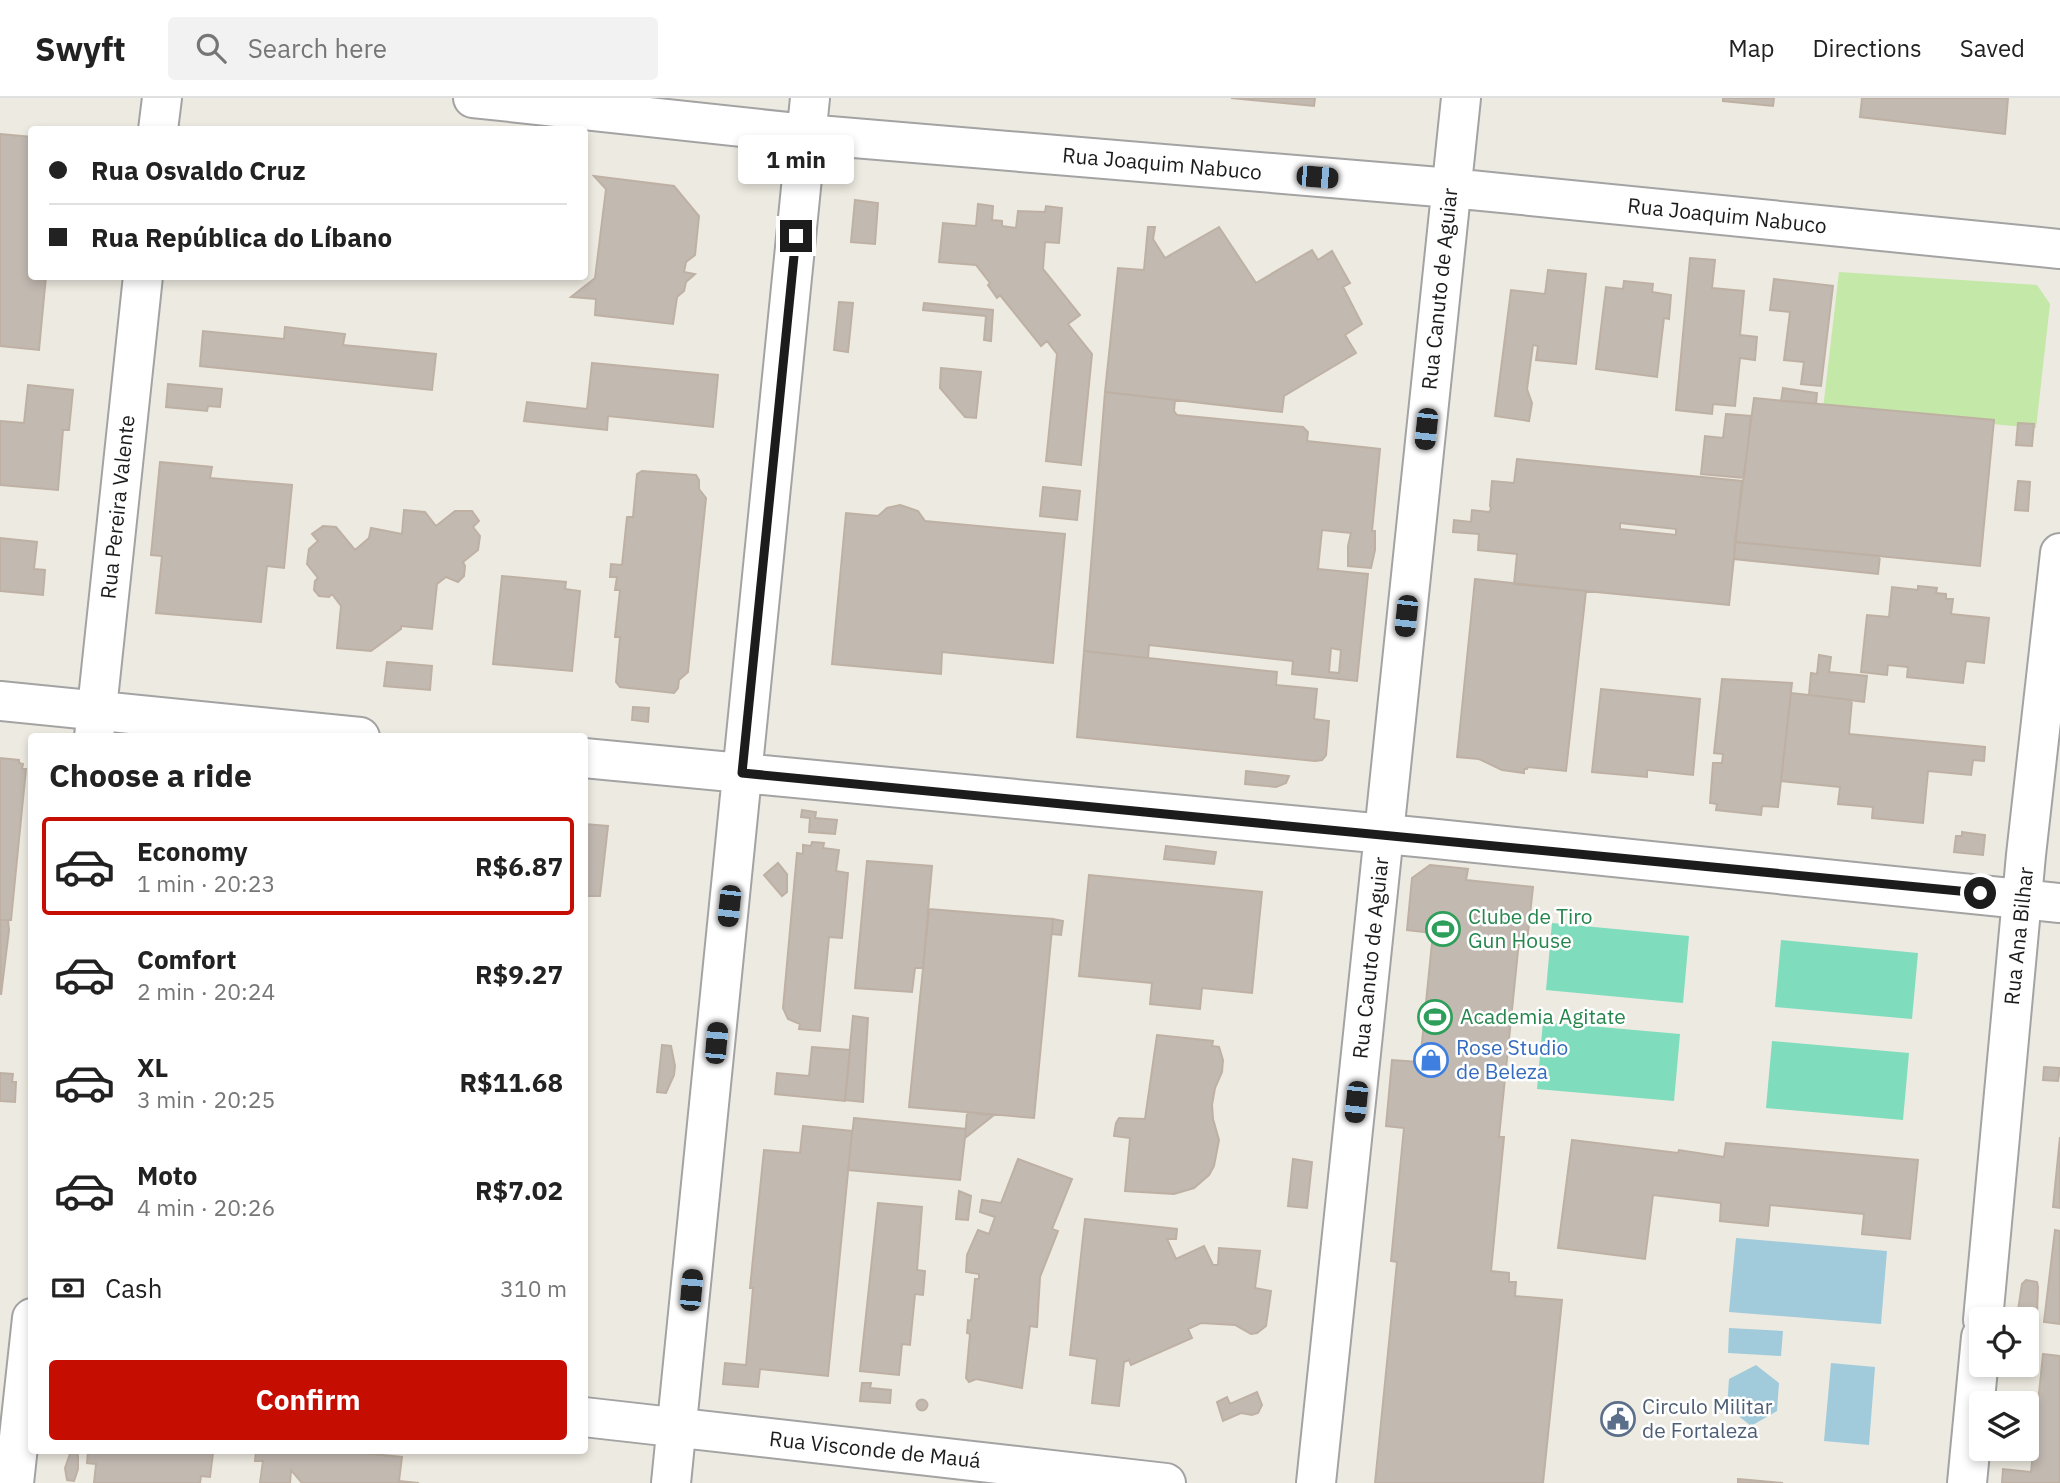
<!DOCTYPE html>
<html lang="en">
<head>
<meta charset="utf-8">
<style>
	body { margin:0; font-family:"IBM Plex Sans",sans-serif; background:#f2f2f2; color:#222; height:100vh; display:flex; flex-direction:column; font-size:26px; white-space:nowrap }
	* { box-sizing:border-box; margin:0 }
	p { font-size:23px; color:#767676 }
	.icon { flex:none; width:38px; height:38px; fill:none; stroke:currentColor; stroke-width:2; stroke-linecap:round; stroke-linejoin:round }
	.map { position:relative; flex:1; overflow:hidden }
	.panel { position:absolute; left:28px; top:635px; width:560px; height:721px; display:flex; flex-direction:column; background:#fff; border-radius:7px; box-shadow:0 4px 10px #0003 }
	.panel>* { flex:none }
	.hud { position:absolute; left:28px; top:28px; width:560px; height:154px; border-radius:7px; box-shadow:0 4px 10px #0003; display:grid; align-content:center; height:154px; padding:0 21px; background:#fff }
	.controls { position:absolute; left:1969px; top:1209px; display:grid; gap:14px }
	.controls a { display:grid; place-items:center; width:70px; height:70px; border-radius:7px; background:#fff; box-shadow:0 4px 10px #0003; font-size:35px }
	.end { position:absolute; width:32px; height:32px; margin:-16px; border:9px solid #1c1c1c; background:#fff; box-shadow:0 0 0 4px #fff }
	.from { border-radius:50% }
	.bubble { position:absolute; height:49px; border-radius:7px; background:#fff; box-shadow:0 4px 10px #0003; font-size:23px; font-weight:800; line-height:49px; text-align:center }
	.car { position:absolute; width:21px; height:42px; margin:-21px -10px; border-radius:9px; box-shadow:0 0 5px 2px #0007; background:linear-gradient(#222 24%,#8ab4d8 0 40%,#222 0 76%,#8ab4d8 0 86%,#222 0) }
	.hud b { display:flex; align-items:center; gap:24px; height:66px; font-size:26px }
	.hud b+b { border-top:2px solid #e0e0e0 }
	.hud i { width:18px; height:18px; background:#222 }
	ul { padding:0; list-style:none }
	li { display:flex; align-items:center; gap:21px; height:98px; margin:0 14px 10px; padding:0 7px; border:4px solid transparent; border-radius:7px }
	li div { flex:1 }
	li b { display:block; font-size:26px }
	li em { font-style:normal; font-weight:800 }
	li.selected { border-color:#c50d02 }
	li>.icon { width:63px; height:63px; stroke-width:1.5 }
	h2 { padding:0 21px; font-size:32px; line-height:84px }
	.pay { display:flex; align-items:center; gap:18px; height:77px; padding:0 21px; font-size:26px }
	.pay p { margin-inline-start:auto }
	.cta { display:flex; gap:14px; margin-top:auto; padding:14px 21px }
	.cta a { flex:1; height:80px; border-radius:7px; background:#c50d02; color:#fff; font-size:28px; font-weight:800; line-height:80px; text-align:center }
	header { display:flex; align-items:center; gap:42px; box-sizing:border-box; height:98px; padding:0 35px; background:#fff; border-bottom:2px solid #e0e0e0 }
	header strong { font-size:33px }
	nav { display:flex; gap:38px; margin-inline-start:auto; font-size:24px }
	.search { width:490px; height:63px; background:#f2f2f2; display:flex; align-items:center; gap:18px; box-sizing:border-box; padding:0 24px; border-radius:7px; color:#767676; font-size:26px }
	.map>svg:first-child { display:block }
</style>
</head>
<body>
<header>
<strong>Swyft</strong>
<div class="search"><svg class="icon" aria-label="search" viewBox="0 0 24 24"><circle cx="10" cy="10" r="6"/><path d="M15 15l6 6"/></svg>Search here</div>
<nav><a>Map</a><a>Directions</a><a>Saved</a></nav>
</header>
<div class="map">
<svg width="2060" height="1385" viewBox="0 0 2060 1385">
	<rect width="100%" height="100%" fill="#edeae1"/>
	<path fill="#c3e8a7" d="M1839,174L2037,187L2050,206L2036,330L1823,311Z"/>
	<path fill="#7fdcbd" d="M1552,825L1689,838L1683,905L1546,892Z
		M1781,842L1918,855L1912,921L1775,909Z
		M1543,924L1680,936L1674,1003L1537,991Z
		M1772,943L1909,955L1903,1022L1766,1010Z"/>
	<path fill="#a1cbdb" d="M1736,1140L1887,1153L1881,1226L1729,1214Z
		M1729,1230L1783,1233L1781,1258L1728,1255Z
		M1831,1265L1875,1269L1869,1347L1824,1343Z
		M1756,1267L1779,1285L1777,1313L1751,1328L1727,1309L1729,1281Z"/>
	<path fill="#c2b9b1" stroke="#beb1a4" stroke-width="2" fill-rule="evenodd" d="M1231,0H1315L1314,8Z
		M1723,0H1774L1773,8L1723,3Z
		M1862,0H2008L2005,36L1860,19Z
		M0,36L32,39V178H46L39,252L0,248Z
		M594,78L674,88L699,118L695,157L686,164L684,174L695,176L686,184L684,193L677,199L673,226L595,217L596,201L571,199L595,180L606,91Z
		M855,102L878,105L875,146L851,144Z
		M978,106L993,108L992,122L1002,123V128L1016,130L1018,113L1045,114L1046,108L1062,110L1059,145L1045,144L1043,171L1080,217L1068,226L1092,256L1081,367L1046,363L1057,256L1047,243L1041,248L1000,197L997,200L988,187L990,185L976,167L939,164L943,125L976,128Z
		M1148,129H1155L1153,141L1165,160L1219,129L1256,185L1312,152L1318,162L1332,153L1350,185L1343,189L1362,226L1345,237L1356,255L1284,298L1282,314L1105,294L1118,170L1144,172Z
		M1690,160L1715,162L1712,190L1744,193L1740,237L1757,239L1755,262L1740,260L1735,308L1713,306L1712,316L1676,312Z
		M1548,172L1586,176L1576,266L1536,262L1538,248L1533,247L1527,291L1532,305L1529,323L1495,318L1511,192L1545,196Z
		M1774,181L1833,188L1821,288L1801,286L1804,264L1784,262L1790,214L1770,212Z
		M1624,183L1653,186L1652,194L1671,197L1669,221L1664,220L1657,279L1596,271L1606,189L1623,191Z
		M839,204L853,205L848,254L834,252Z
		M924,205L993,212L991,243L984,242L986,218L923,212Z
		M285,229L345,236L343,247L436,256L432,292L200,268L203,233L284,241Z
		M592,265L718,277L713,329L608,318L607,332L524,323L527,304L587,311Z
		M941,270L981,274L976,320L965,319L940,290Z
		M168,286L222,291L220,309L208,308L207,313L166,309Z
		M28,287L73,292L69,332H63L58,392L0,387V323L24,325Z
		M1783,290L1817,295L1816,306L1781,303Z
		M1105,294L1175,302L1174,313L1177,317L1303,329L1308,334L1307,343L1380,351L1372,433H1375V452L1371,470L1348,468V448L1351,435L1322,432L1318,471L1368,476L1357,583L1292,576L1293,563L1149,547L1148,560L1084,553ZM1331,550L1341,552L1339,575L1329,574Z
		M1754,300L1994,322L1980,468L1735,444Z
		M1726,316L1751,318L1744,380L1701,376L1705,338L1723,340Z
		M2018,325L2034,326L2032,348L2016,347Z
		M1517,361L1742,383L1729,507L1514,486L1517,456L1478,452L1479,436L1453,434L1454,422L1471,424L1472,412L1489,414L1491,411L1490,408L1492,383L1514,385ZM1620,425L1676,431V437L1620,431Z
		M160,364L212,369L210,380L292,387L284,470L267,468L261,524L156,515L162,458L151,457Z
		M642,373L696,377L699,382V391L706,400L688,574L679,582L678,590L674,595L620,589L616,584L620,539H615L620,492H615L617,479H610L611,466L622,467L627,419H633L637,376Z
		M2018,383L2030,384L2028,413L2015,412Z
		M1043,389L1080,393L1077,422L1040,418Z
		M900,407L918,413L925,423L1065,436L1053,565L942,554L941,576L832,566L846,415L878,418L887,410Z
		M404,412L425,414L436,428L455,413H472L479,423L473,429L480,438L478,452L463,464L465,468L464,478L458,484L446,479L437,486L432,531L401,528V531L371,553L337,550L341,508L332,496L329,499L319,498L314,492L315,483L318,480L307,466L309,451L318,443L312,436L323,428L336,429L355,452L369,440L371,430L402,436Z
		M0,440L37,444L34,471L45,472L43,497L0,493Z
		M1735,444L1880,458L1878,476L1734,461Z
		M502,478L566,484L565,491L580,493L572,573L493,566Z
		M1475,481L1586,493L1566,673L1528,669L1527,671H1524V675L1502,672L1479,661L1457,659Z
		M1918,488L1937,490L1936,495L1946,496V501H1953L1951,516L1989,520L1984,565L1966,563L1963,585L1907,579L1908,569L1888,567L1887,577L1861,574L1867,517L1889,519L1892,489L1918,492Z
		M1084,553L1277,574L1276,587L1317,591L1314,621L1329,623L1326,657L1322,662L1315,663L1077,639Z
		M1819,557L1831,559L1829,574L1867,578L1864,604L1809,597L1811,575L1817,576Z
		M387,564L432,568L430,592L384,588Z
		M1722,581L1792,585L1778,709L1762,708L1761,717L1716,712L1717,706L1710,705L1713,665H1722L1723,656L1714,655Z
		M1601,591L1700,601L1693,677L1647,672V679L1592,674Z
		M1791,595L1852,602L1849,636L1985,649L1984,663L1973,662L1971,677L1928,673L1923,725L1872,720L1873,709L1838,706L1840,689L1781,683Z
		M633,609L649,610L648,624L632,622Z
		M0,660L19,662V665L23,666L22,671H26L11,822H0Z
		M1246,673L1289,678L1286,685L1276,689L1245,686Z
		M802,712L816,714L815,720L837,722L835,736L809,734L810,720L801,719Z
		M584,726L608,728L600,798H584Z
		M1962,734L1985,737L1983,757L1954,754L1956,738H1962Z
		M812,744L824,745L823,750L839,752L836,773L848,775L842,840L829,839L820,933L799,931L800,926L788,921L783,910L797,755L803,756V747L811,748Z
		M1166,748L1216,754L1214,766L1164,761Z
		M867,763L932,768L923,870H915L912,894L855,890Z
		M778,765L787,776V794L782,798L764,777Z
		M1430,767L1468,771L1466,782L1533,789L1527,844L1519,843L1499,1039H1504L1491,1173L1509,1175V1184H1516L1515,1198L1562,1202L1543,1385H1375L1397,1164L1391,1163L1404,1030L1386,1028L1392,962L1420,964L1433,835L1407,832L1412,780Z
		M1089,777L1262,794L1252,895L1202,890L1200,911L1150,906L1152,885L1079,878Z
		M929,811L1053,821L1034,1020L909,1009Z
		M1053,821L1063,823L1061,837L1052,836Z
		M0,822H8L9,832L1,897Z
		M853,918L868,920L863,1004L845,1002Z
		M1157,937L1213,943L1212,948L1219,949L1223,962L1222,974L1215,990L1212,1007L1213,1021L1219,1042L1214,1068L1209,1077L1194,1090L1174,1096L1125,1093L1130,1040L1114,1038L1116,1025L1119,1020L1145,1021Z
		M662,947L671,948L675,968L674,977L666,995L657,994Z
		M812,949L850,952L845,1003L775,996L777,975L809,978Z
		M2044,969L2060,970L2058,983L2043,982Z
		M0,975L13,976L12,984H16L15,1004L0,1003Z
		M967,1015H971L994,1017L965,1040Z
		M854,1020L966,1031L960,1082L848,1072Z
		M803,1028L852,1033L828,1278L760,1271L758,1289L723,1286L725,1265L746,1267L753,1190H750L764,1052L800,1055Z
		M2060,1039V1110L2053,1109Z
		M1572,1042L1678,1055L1679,1052L1724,1059L1726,1045L1918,1062L1910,1141L1862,1136L1864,1116L1770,1107L1768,1128L1720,1123L1721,1105L1653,1097L1645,1161L1558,1150Z
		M1018,1061L1072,1081L1052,1131L1058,1133L1040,1179L1037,1229L1030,1228L1022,1290L976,1281L969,1284L966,1280L970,1236L967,1235L968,1222L971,1223L975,1181H979V1176L966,1174L967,1157L978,1132L989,1136L995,1119L980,1114L982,1102L1001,1105Z
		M1293,1061L1312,1064L1307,1110L1288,1108Z
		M959,1093L971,1098L968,1122L956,1121Z
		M878,1105L922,1109L917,1172L925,1173L923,1197L915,1196L910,1247L902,1246L899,1277L860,1273Z
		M1085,1121L1177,1131L1176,1141H1167L1176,1161L1204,1148L1213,1167H1218L1219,1150L1260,1153L1255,1190L1271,1193L1266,1228L1257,1235L1251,1236L1235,1227L1201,1225L1188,1231L1192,1240L1131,1267L1129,1262L1124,1264L1119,1308L1092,1305L1097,1261L1070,1257Z
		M2055,1132L2060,1133V1226L2044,1224Z
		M2026,1182L2037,1184L2038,1189L2037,1215L2034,1222L2029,1224L2017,1219L2022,1186Z
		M2043,1256L2060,1258V1385H2002L2003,1371L2031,1374Z
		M862,1285H871L870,1290L891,1292L890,1305L860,1303Z
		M1257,1294L1262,1307L1258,1315L1252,1317L1241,1315L1223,1323L1217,1304L1227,1299L1230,1306Z
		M916.5 1307a5.5 5.5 0 1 1 11 0a5.5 5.5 0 1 1-11 0Z
		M71,1353L77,1354L78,1358V1371L74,1383L67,1382L65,1370Z
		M88,1353H197L213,1355L210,1379L201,1378L200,1385H94L96,1366L87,1365Z
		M256,1353H341L402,1359L399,1383L419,1385H302L291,1372L290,1385H260L263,1363H255Z
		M1738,1381L1783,1385H1738Z"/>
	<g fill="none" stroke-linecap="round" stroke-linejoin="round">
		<g stroke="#a3a3a3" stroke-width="42">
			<path id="minor" d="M473,0L806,36L1451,90L2060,151
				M158,32L162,0
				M0,603L360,639
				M94,639L143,178
				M584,660L1427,740L2060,805
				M1983,1222L2026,757L2060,455
				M584,1319L1166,1385
				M14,1385L32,1220
				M671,1385L810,0
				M1316,1385L1461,0
				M1967,1385L1981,1239"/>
		</g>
		<use href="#minor" stroke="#fff" stroke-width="38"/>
	</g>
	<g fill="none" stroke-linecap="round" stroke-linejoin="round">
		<path stroke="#1c1c1c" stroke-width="9" d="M796,138L742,675L1980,795"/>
	</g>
	<defs>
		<g id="stadium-ring" transform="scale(1.75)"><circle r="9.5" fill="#fff" stroke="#2e9e5b" stroke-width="1.5"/><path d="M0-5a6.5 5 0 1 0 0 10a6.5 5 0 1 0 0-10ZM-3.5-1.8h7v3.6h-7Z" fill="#2e9e5b"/></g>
		<g id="shop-ring" transform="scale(1.75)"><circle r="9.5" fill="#fff" stroke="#3f7fe0" stroke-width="1.5"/><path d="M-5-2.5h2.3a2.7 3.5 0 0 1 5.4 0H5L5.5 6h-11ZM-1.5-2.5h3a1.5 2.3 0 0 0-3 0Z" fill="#3f7fe0"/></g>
		<g id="civic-ring" transform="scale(1.75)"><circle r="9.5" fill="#fff" stroke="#5c6f8a" stroke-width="1.5"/><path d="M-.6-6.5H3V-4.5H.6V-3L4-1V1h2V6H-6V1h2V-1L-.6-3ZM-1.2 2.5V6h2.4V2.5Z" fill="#5c6f8a"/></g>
	</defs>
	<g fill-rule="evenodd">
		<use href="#stadium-ring" x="1443" y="831"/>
		<use href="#stadium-ring" x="1435" y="919"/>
		<use href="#shop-ring" x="1431" y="962"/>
		<use href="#civic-ring" x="1618" y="1321"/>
	</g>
	<g text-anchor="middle" stroke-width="5" stroke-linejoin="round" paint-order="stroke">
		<g font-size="21" fill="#1c1c1c" stroke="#fff">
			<text transform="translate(1162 66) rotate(5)" y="7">Rua Joaquim Nabuco</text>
			<text transform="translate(1727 118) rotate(6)" y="7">Rua Joaquim Nabuco</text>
			<text transform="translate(1440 191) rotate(-84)" y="7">Rua Canuto de Aguiar</text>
			<text transform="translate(118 409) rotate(-84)" y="7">Rua Pereira Valente</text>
			<text transform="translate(2019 838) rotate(-84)" y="7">Rua Ana Bilhar</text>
			<text transform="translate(1371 860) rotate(-84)" y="7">Rua Canuto de Aguiar</text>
			<text transform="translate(875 1352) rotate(6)" y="7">Rua Visconde de Mauá</text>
		</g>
		<g font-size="21" fill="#27864d" stroke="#fff" text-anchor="start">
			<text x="1468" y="826">Clube de Tiro<tspan x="1468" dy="24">Gun House</tspan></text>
			<text x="1460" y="926">Academia Agitate</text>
		</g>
		<g font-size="21" fill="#366cbe" stroke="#fff" text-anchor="start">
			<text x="1456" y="957">Rose Studio<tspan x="1456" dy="24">de Beleza</tspan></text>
		</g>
		<g font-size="21" fill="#4e5e75" stroke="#fff" text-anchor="start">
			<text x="1642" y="1316">Circulo Militar<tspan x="1642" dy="24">de Fortaleza</tspan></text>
		</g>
	</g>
</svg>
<div class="controls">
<a><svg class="icon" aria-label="locate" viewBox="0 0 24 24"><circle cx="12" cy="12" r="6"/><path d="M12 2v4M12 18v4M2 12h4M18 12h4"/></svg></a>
<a><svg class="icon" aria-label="layers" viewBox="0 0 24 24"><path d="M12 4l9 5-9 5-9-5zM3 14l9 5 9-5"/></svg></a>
</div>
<i class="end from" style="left:1980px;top:795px"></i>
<i class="end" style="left:796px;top:138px"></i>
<div class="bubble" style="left:738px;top:37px;width:116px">1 min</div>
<i class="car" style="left:1317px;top:79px;rotate:95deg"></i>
<i class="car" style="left:1426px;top:331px;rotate:186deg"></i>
<i class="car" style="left:1406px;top:518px;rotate:186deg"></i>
<i class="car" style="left:729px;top:808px;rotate:186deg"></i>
<i class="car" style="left:716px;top:945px;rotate:5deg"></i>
<i class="car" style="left:1356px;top:1004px;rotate:186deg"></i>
<i class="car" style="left:691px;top:1192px;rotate:5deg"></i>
<div class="hud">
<b><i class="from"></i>Rua Osvaldo Cruz</b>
<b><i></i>Rua República do Líbano</b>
</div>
<section class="panel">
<h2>Choose a ride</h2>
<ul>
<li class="selected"><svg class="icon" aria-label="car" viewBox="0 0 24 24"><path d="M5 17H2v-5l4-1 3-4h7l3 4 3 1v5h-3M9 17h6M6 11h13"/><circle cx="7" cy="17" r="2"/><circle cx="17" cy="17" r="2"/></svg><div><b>Economy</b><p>1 min · 20:23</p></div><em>R$6.87</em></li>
<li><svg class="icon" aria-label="car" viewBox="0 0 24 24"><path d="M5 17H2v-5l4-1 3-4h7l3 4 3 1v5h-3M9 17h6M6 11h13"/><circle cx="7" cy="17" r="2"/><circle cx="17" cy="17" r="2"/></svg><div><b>Comfort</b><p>2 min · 20:24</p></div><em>R$9.27</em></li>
<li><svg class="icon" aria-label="car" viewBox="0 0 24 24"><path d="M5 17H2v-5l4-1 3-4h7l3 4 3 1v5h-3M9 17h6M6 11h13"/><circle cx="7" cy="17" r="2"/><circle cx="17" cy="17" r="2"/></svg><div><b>XL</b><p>3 min · 20:25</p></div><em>R$11.68</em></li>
<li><svg class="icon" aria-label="car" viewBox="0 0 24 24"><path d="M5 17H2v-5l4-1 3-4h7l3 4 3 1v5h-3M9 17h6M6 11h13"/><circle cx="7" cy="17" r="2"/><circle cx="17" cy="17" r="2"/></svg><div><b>Moto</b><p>4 min · 20:26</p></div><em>R$7.02</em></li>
</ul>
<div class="pay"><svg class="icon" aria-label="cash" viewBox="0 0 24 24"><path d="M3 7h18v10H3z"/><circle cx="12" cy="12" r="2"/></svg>Cash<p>310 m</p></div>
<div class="cta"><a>Confirm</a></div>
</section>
</div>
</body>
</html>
